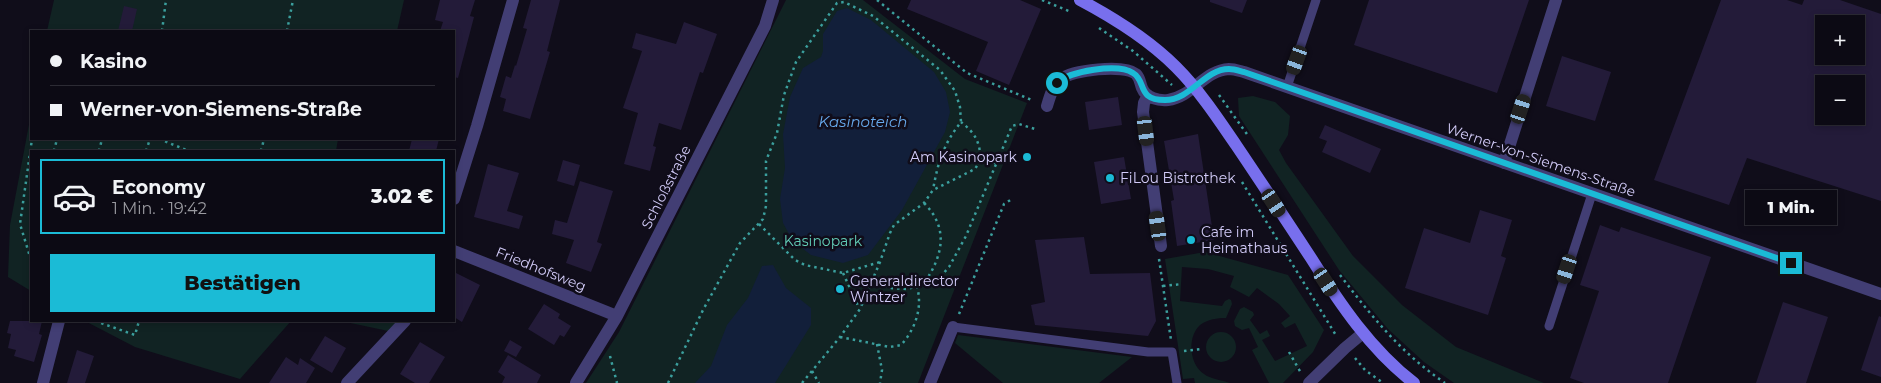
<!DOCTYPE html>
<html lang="de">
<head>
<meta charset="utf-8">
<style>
	body { margin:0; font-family:Montserrat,sans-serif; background:#15131d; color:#f1f3f6; height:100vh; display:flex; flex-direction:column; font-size:19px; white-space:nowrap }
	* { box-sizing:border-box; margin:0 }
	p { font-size:16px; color:#9a9aa0 }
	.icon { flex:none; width:28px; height:28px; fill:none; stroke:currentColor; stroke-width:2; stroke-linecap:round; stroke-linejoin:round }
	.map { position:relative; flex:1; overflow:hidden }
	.panel { position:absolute; left:30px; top:150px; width:425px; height:172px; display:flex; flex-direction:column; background:#0c0a14; border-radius:0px; box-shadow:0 2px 8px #0003,0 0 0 1px #2c2b34 }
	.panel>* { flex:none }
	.banner { position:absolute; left:30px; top:30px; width:425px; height:110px; border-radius:0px; box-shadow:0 2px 8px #0003,0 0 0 1px #2c2b34; display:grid; align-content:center; height:110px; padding:0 20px; background:#0c0a14 }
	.fabs { position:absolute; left:1815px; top:15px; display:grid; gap:10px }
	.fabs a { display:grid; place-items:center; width:50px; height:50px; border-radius:0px; background:#0c0a14; box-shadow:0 2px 8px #0003,0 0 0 1px #2c2b34; font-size:25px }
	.end { position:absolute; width:22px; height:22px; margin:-11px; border:6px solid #1bbbd6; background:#111; box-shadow:0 0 0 2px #111 }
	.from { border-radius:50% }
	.bubble { position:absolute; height:35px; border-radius:0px; background:#0c0a14; box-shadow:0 2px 8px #0003,0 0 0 1px #2c2b34; font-size:16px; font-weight:800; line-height:35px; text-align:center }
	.car { position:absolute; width:15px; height:30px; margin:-15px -8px; border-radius:6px; box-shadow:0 0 4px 1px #0007; background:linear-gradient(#222 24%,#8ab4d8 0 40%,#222 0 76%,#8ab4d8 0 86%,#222 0) }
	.banner b { display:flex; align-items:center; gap:18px; height:48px; font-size:19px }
	.banner b+b { border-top:1px solid #2c2b34 }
	.banner i { width:12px; height:12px; background:#f1f3f6 }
	ul { padding:9px 0 0; list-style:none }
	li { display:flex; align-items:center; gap:15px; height:75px; margin:0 10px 8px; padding:0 10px; border:2px solid transparent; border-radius:0px }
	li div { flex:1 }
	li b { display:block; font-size:19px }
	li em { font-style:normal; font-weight:800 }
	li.active { border-color:#1bbbd6 }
	li>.icon { width:45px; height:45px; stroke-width:1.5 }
	.button { display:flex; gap:10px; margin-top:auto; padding:10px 20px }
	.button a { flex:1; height:58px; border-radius:0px; background:#1bbbd6; color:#111; font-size:20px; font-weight:800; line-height:58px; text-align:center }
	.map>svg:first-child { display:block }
</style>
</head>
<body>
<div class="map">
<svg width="1881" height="383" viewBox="0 0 1881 383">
	<rect width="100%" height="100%" fill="#100d1a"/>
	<path fill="#112323" d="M54,0H404L397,31H47Z
		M786,0H863L965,79L1027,103L918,383H586L619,332Z
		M1253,96L1275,102L1290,116L1288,135L1279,150L1286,163L1353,256L1402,305L1456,347L1544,383H1454L1424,362L1388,329L1339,270L1239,116L1238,98Z
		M31,114V139H338L336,151H31V291L8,277L10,225Z
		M1205,252L1288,275L1324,330L1313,352L1283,383H1269L1252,350L1258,347L1249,328L1242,330L1235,326L1234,321L1240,309L1244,307L1253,312L1254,315L1250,320L1260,334L1267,330L1270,336L1262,340L1275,361L1307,346L1295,323L1285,328L1281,323L1290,316L1279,304L1257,288L1249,297L1230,287L1234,276L1208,269L1182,267L1180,301L1222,306L1225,301L1229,299L1231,300L1232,304L1226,318C1217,318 1208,319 1200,325C1187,337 1189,364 1204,374C1210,379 1222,380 1230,383H1195L1194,378L1183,379L1165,259Z
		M85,321H291L240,379L135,347Z
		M341,321H397L393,332Z
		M1206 347a15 15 0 1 1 30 0a15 15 0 1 1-30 0Z
		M958,335L1132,357L1099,383H1003L955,343Z"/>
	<path fill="#121f3a" d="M847,8L871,20L934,72L946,92L950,112L945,132L902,210L868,255L843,263L811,255L793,241L783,223L780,199L785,168L783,134L790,97L803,68L821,57L823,51V34L837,11Z
		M773,265L786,288L811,308V325L775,383H695L711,366L727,325L748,298L762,266Z"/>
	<path fill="#231b39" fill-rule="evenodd" d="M440,0H475L470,16L474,17L458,78L454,77V31H440L443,22L435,20Z
		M531,0H560L547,51L550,52L530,119L503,111L506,99L500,97L506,76L511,78L515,65L516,66L527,29L523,28Z
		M911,0H1020L1041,9L1009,85L976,71L988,42L907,9Z
		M1210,0H1247L1242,13L1210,2Z
		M1369,0H1529L1497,93L1354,45Z
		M1721,0H1787L1802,5L1804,0H1840L1881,14V201L1747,158L1729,205L1654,180ZM1824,24H1856V56H1824ZM1824,84H1856V116H1824Z
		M124,6L137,9L132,31H118Z
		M684,22L717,34L703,73L700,72L681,130L659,123L653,146L656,147L650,171L624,164L638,113L623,108L642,51L632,48L636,33L676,44Z
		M1562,56L1611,72L1595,121L1546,106Z
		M1118,97L1122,125L1089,130L1085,102Z
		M1325,125L1381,149L1370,173L1322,152L1327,141L1319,138Z
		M1198,134L1214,240L1177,246L1171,201L1174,200L1164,141Z
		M412,139H439L436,151H409Z
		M1124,157L1131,199L1101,204L1094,162Z
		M563,160L580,165L574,186L557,181Z
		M488,164L519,173L507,211L523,216L519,229L474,217Z
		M580,181L613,191L597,242L602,244L591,272L566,263L574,240L552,234L555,220L567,223Z
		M1480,210L1512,220L1501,256L1506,258L1488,315L1405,288L1424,228L1470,243Z
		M1600,225L1619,232L1621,227L1711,257L1668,383H1584L1570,378L1599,291L1580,285Z
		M1084,237L1090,274L1150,273L1156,321L1148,336L1035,325L1031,305L1045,302L1035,240Z
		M454,272L480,285L462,322L454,317Z
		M1783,302L1828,317L1806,383H1756Z
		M544,304L560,314L558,318L571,326L564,337L560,335L554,345L528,329Z
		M1879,316L1881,317V377L1861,370Z
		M10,321H42L39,334L42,335L34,362L14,356L16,350L8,348L11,334L7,333Z
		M325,336L346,348L332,373L310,360Z
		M510,340L522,347L516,357L504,351Z
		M420,342L445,357L429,383H415L400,374Z
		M77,350L94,356L85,383H67Z
		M508,355L541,375L537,383H502L505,377L498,372Z
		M286,357L298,365L300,358L315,368L306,383H269Z"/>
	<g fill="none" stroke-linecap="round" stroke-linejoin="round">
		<path stroke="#3b9f9d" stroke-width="2.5" stroke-dasharray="2.5 4" stroke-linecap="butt" d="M877,0L967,73L1034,101
			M1042,0L1071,12
			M1099,28L1133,51L1172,85
			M162,31L166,0
			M287,31L293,0
			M1219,95L1249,137
			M159,139L189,151
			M54,151L57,139
			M99,151L102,139
			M146,151L150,139
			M261,151L264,139
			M981,159L996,163
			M1242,182L1337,337
			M924,203C949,228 943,255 925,282
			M759,224L795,260L805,265L843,273L880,262
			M1159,259L1171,340
			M31,260L20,224L32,139
			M843,273L859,308
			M1340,275C1373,318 1400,352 1445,383
			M872,282L890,288L908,289L935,280L942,275L949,267L966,236L1012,126L1019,124L1038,130
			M1163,286L1182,284
			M959,314L1004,204L1012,199
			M95,321L135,335L139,321
			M840,337L890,347L901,345C915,330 923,307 917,287
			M877,344L882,370L880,383
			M1184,351L1201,349
			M1289,352L1301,373
			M610,356L617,383
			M1355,358L1365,370L1383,383
			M812,371L819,383
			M668,383L703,310L740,243L763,219L766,206V161L777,133L784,95L796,62L837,3L844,2L873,16L940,70L955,91L960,107L961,122C943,145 938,162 933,190
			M802,383L840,337L860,309L880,262L890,233L894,225L924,203L933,190L975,169L981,159C979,141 976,134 961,122"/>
		<path stroke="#423e74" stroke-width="9" d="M1287,87L1316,0
			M1549,326L1592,194
			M953,327L1148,352H1172L1177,383"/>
		<path stroke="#423e74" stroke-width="12" d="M1148,95L1144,103L1143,112L1161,246
			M1047,106C1050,96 1053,85 1061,79C1072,70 1124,64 1136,74C1140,78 1140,83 1142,88C1146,98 1159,101 1168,100C1192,97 1205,70 1229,69C1234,69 1240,71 1244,72L1881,294
			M1504,163L1556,0
			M454,199L477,126L513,0
			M454,251L617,316
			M43,383L59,321
			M347,383L405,321
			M576,383L617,316L765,26L773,0
			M930,383L953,327
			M1309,383L1345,348L1363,333"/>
		<path stroke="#786fed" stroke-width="12" d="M1080,0C1114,18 1148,39 1176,67C1199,90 1217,117 1236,145C1261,182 1286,220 1311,258C1340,304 1371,350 1414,383"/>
	</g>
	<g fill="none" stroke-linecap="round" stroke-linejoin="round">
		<path stroke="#1bbbd6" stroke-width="6" d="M1057,83C1069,71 1118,63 1133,73C1147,81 1136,100 1165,100C1191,100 1204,69 1229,69C1234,69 1240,71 1244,72L1791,263"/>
	</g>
	<g fill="#1bbbd6" stroke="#100d1a" stroke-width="2">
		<circle cx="1027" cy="157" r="5"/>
		<circle cx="1110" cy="178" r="5"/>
		<circle cx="1191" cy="240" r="5"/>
		<circle cx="840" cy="289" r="5"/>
	</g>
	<g text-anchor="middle" stroke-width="5" stroke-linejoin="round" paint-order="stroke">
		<g font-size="14" fill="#d3ccf9" stroke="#100d1a" text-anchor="start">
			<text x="1017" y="162" text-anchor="end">Am Kasinopark</text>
			<text x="1120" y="183">FiLou Bistrothek</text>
			<text x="1201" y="237">Cafe im<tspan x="1201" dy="16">Heimathaus</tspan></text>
			<text x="850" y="286">Generaldirector<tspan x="850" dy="16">Wintzer</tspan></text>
		</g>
		<g font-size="14" fill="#d3ccf9" stroke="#100d1a">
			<text transform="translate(1541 160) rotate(19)" y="5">Werner-von-Siemens-Straße</text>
			<text transform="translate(666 187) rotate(-63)" y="5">Schloßstraße</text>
			<text transform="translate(541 269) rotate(22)" y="5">Friedhofsweg</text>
		</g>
		<g font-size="14" fill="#63ceb8" stroke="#100d1a">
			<text x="823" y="246">Kasinopark</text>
		</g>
		<g font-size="15" font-style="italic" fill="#67a9ec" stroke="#100d1a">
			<text x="863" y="127">Kasinoteich</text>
		</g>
	</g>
</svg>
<div class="fabs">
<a>+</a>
<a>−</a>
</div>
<i class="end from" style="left:1057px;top:83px"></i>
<i class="end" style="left:1791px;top:263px"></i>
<div class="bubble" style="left:1745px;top:190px;width:92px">1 Min.</div>
<i class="car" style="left:1297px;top:60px;rotate:200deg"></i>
<i class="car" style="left:1521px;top:109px;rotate:18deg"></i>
<i class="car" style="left:1146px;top:131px;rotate:173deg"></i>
<i class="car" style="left:1274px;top:203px;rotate:147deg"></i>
<i class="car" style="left:1158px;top:226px;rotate:352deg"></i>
<i class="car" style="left:1567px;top:269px;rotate:198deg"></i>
<i class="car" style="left:1326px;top:282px;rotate:147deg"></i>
<div class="banner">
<b><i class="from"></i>Kasino</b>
<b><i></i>Werner-von-Siemens-Straße</b>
</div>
<section class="panel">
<ul>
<li class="active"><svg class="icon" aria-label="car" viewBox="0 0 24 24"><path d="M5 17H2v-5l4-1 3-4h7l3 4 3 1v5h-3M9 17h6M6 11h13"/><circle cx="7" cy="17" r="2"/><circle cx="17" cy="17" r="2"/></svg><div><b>Economy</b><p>1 Min. · 19:42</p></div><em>3.02 €</em></li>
</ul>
<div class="button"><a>Bestätigen</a></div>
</section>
</div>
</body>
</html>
